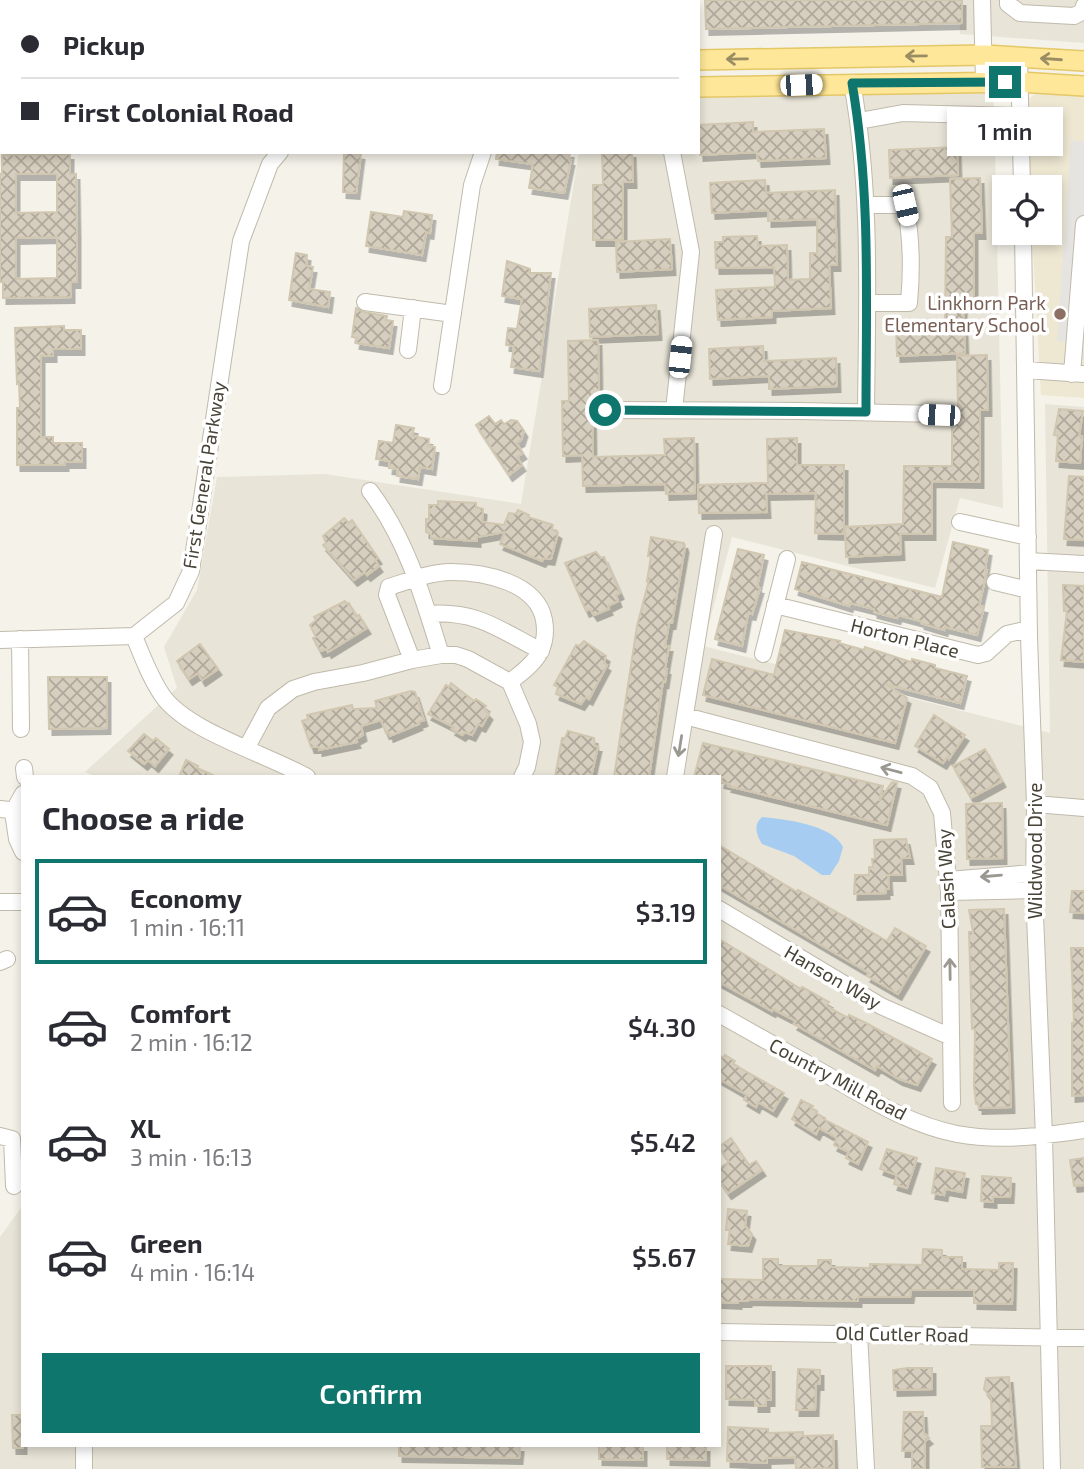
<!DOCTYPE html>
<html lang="en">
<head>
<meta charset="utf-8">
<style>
	body { margin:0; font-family:"Exo 2",sans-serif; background:#f2f2f3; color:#2b2b33; height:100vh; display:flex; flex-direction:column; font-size:26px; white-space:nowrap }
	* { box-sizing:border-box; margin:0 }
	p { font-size:23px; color:#7c7c81 }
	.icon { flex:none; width:38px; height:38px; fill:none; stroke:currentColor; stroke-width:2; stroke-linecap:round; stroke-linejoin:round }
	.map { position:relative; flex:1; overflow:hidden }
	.sheet { position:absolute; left:21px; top:775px; width:700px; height:672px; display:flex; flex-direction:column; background:#fff; border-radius:0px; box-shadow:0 4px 10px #0003 }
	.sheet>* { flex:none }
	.guide { position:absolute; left:0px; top:0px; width:700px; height:154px; box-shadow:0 4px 10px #0003; display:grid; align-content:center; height:154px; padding:0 21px; background:#fff }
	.buttons { position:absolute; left:992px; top:175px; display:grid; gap:14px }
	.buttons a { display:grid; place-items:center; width:70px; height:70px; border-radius:0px; background:#fff; box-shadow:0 4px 10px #0003; font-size:35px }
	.end { position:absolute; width:32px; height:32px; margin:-16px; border:9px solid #0f766e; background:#fff; box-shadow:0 0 0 4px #fff }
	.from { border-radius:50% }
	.bubble { position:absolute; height:49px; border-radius:0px; background:#fff; box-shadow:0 4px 10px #0003; font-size:23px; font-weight:600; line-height:49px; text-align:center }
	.car { position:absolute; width:21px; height:42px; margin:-21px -10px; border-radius:9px; box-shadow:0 0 5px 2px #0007; background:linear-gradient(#fff 24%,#345 0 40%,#fff 0 76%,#345 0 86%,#fff 0) }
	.guide b { display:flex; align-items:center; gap:24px; height:66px; font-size:26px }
	.guide b+b { border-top:2px solid #e1e1e2 }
	.guide i { width:18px; height:18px; background:#2b2b33 }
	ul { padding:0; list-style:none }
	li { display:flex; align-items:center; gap:21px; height:105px; margin:0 14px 10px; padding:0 7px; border:4px solid transparent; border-radius:0px }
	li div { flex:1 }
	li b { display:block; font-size:26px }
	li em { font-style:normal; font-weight:600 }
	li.on { border-color:#0f766e }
	li>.icon { width:63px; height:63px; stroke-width:1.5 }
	h2 { padding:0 21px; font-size:32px; line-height:84px }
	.primary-button { display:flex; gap:14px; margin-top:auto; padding:14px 21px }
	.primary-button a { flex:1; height:80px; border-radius:0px; background:#0f766e; color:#fff; font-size:28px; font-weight:600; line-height:80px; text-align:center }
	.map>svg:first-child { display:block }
</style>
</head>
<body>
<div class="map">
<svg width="1084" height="1469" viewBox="0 0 1084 1469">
	<defs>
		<pattern id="building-cross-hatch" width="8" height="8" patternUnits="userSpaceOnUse" patternTransform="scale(1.75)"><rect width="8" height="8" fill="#d6cebe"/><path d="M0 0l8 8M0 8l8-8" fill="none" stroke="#b0a99b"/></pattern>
		<filter id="shadow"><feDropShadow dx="3.5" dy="6" stdDeviation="0" flood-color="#0004"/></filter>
	</defs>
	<rect width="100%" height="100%" fill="#f4f2e9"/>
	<path fill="#e8e4d7" d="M959,0H1084V43L960,34Z
		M983,89L994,104L1003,508L960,498L935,588L732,537L703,646L1050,733L1045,404L1084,407V1469H0V1237L23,1205V1446H719V777H96L85,772L177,688L164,647L197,590L217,477L325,474L521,504L579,152H698V97Z"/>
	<path fill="#eee8d3" d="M1038,92L1084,97V398L1041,395L1032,233H1050V187H1030L1026,106L1030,98Z"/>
	<path fill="#f5e1dd" d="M0,0H602V2H2V39Z"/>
	<path fill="#e6e4e1" d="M1071,141H1084V359L1068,358L1069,342L1057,341Z"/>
	<path fill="#a6cdf1" d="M762,817C785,819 833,825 843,847L839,861L830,875H822L794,856L762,844C756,834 753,825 762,817Z"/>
	<path fill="url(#building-cross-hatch)" stroke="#d1c7b1" stroke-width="2" fill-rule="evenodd" filter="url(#shadow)" d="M705,0H962V23L706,29Z
		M753,122V132L824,129L826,158L758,161L757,152L700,155L698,125Z
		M957,147L958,175L890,178L889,150Z
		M344,152L361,154L356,193L343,192Z
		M497,152H570L569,160H571L564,193L529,188L533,164L496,159Z
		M602,152H632L633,182H623V240H593V185H603Z
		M70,154V174H76L77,234V282H71V297L3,298V282H0V174H2V155ZM16,174H57V212L16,213ZM57,237V278L16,279V238Z
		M980,178L982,233H974V305H963L965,353L897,356L896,327L945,325L946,237H952L950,179Z
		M765,180L766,193L835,190L837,265H829L831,308L772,311V317L718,320L716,290L775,287L774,267L716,268L715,242H723V237L757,236L758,246L787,245L788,280L810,279V253H817V219L768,221V210L712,213L710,183Z
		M404,211L432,215L430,233L426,232L422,255L366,246L371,212L403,217Z
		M670,239L672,269L617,272L616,242Z
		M296,253L307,255L306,266L313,267L309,289L330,292L328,307L289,300Z
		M507,261L530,269V273H551L539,371L511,367L514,346L506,345L508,328L517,329L522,299L502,296Z
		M656,305L658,334L590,337L589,309Z
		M356,308L364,312L387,316L386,320L393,321L389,348L356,343L357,338L352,337Z
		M64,326V330H81V349H53V356H41V437H53V443H82V462H65V465H17V408H20L19,383L17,384L15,328Z
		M598,340L599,395H592L593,457L665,455L664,439L694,438L695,493L666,494L665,484L583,486L582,455L563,456L562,401H569L568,341Z
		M763,346L764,361L836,358L837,386L769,389V376L710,379L709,349Z
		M987,355L988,410H980V482L932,481V534H900L901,554L846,557L845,527L903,524L904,466H952V413H958L957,356Z
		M1059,409L1083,411L1079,436H1082L1080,463L1056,461L1058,436L1054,435Z
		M489,416L495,424L501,420L504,424L511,420L517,421L524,431L521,440L516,443L523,453L517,457L522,465L509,475L476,425Z
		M396,425L414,428L412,436L429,439L428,446L435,447L432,469L420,467L418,479L397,476L398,469L389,468L390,461L376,459L379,441L393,443Z
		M797,438V465H844V534L815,533L816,493L766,494L767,512L699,513L698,485L768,483L767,439Z
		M1069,476L1084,477V540L1064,539Z
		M438,501L476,503V507L483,509L482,522L504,525L509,513L516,514L518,510L529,515L528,517L553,525L552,529L558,533L551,559L544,558L542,561L500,544L505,532L477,537V541L431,538V534L426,532V519H429V505H438Z
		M344,518L349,523L352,520L378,558L375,560L379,566L367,575L365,572L354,580L323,545L326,543L323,536Z
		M651,537L684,543L685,547L672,623H669L665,646H669L665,669H667L665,682L663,681L649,777H614L637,626L649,580L647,581L651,556H648Z
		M953,542L988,550L985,570H987L979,606L984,607L977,635L945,627L944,630L931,626L921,623V621L898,615L897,618L874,612V609L850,603L849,606L795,589L802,562L942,597Z
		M738,549L764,555L757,587L760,588L752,614L748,613L742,646L715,639Z
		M596,552L601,558L604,557L620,593L616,595L618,601L608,606L609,609L594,615L590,609L586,611L565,563Z
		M1063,585L1084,586V662L1061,660L1067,611H1064Z
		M345,601L347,604L349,603L356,616L359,615L367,628L328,652L327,649L320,651L313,638L316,637L310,625L316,620L314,617Z
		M785,630L840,641L839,643L864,650L865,647L911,662L912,659L935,665V668L967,676L960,703L885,684L907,698L895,743L703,695L712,659L774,675Z
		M584,641L606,656L604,663L607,665L589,699L586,697L581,704L556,694L558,687L554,685L576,645L579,646Z
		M200,644L218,669L202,680L198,673L189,679L177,661Z
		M48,677H107V728L49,729Z
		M451,683L474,701L476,699L486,706L484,709L489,714L482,726L478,724L472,735L465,732L462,735L452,729L454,727L428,714L446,685L449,687Z
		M411,691L415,692L424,720L418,722L419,724L390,736L389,732L386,733L381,720L361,726L363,735L356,739L357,742L319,750V747H311L302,721L308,719L307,715L352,705L353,709L377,708L375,701Z
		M934,715L965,735L949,759L948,756L943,763L915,746Z
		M568,731L594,738L595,746H598L591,777H555L562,738H565Z
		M144,734L153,741L156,738L169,749L155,766L148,760L144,764L128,751Z
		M703,743L883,786L879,801L892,782L897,783L887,825L728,786L729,784L721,782L722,777H694Z
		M985,749L1002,781L971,798L953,766Z
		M186,760L198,766L197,768L217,777H179Z
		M1002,803L1003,858L967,859L966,804Z
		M906,839L910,858H901L902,875H888L889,889H886V893L854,894L855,875H869V867H873L872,859H875L874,840Z
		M719,845L797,892L798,890L887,941L895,928L926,946L898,994L867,976L869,973L719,885Z
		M1072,891H1084V913L1070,912Z
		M1004,909L1011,1107L979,1108V1104H976L974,1086L975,1029H972L969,932H973L969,910Z
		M719,939L801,989L802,987L829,1002L826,1006L848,1018L849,1015L866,1023L932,1059L917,1085L899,1079L877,1066L875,1070L794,1024L796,1021L773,1009L772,1011L719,982Z
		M1071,948H1084V1095L1072,1096V1023H1074Z
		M719,1055L724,1058L725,1055L735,1061L733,1064L784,1093L773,1111L758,1102L756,1107L744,1100L747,1095L719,1079Z
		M801,1100L813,1106L811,1108L817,1111L816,1113L825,1118V1120L868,1142L858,1164L846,1158L849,1152L834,1145L837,1138L819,1128L816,1134L792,1119Z
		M731,1138L749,1165L756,1161L762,1170L728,1193L719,1180V1168L729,1162L719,1147Z
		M887,1149L917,1158L907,1188L894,1184L897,1175L880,1169Z
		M1084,1158V1185L1074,1186L1070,1160Z
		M936,1168L965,1173L962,1192L945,1189L944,1195L932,1193Z
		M982,1176L1011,1178L1010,1197H993V1202L981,1201Z
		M728,1209L747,1211L745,1226L752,1234L748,1246L728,1244L730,1230H726Z
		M923,1249L942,1250V1257H962V1269L999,1270V1263H1013L1012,1304L974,1303V1290H911L910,1297H858V1301L748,1299V1301H738V1303L719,1302V1279L763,1280V1259H778V1266H818V1260H831V1267L870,1268V1264L922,1265Z
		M726,1366H771V1400H766V1406H755V1400L726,1399Z
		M908,1368H932V1389L894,1390L893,1370Z
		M798,1369L820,1370V1384H816L815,1410H796Z
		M1009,1377L1016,1467H982L981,1426H992L991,1398L984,1389L986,1378Z
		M904,1412H923L924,1433L929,1438L925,1441V1469H912V1451H902Z
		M12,1415H23V1448H13Z
		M728,1427L768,1429V1433L803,1432V1436L833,1435L834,1468L796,1469L795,1457L767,1458V1463L727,1461Z
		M399,1446H520L519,1458L399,1456Z
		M599,1446H643V1460L599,1459Z
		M667,1446H706V1460L667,1459Z"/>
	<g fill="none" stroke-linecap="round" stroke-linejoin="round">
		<g stroke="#c0baab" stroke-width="18">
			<path id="minor" d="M27,0V2
				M200,0V2
				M237,0L238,2
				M495,0V2
				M611,0V2
				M982,0L984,82
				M1008,0V4L1020,13L1074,16L1082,12L1084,6
				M291,2L292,0
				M1019,57L1022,187
				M852,83C872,192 867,302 866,412
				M859,121L903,113L1021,116
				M672,152L691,252L674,410
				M866,205H905C912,238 912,270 909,303H867
				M1023,233L1029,637L1035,804L1034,890L1044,1136L1052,1469
				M365,302L453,314
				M408,350L413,308
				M1026,370L1084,374
				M1072,374L1084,224
				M442,386L472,185L483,152
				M605,410L800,411L939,414
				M370,491C407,540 423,597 441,655
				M960,522L1028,537
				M1028,561L1084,564
				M995,582L1028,590
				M775,605L978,655L986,653L1007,634L1029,629
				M428,614C477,610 500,630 541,651
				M134,636C142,656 150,677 162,695C186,731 267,754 307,777
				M20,639L21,729
				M0,640L134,636L176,603L191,571L241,241L270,164L280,152
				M763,654L787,559
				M412,660L387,595L389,587C408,581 431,572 451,572C484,572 537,582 544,620C546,631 545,642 540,652C534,664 521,673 510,682
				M685,716L912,776L930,788L942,813L949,892L952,1103
				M247,747L268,708L293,689L314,682L363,673L412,660L441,655H456L468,659L510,682L528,724L532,742L527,767L522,777
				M24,768L25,777
				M675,777L714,534
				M1035,804L1084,808
				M0,809L9,810L13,812L17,839L23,852
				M13,812L23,794
				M948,880L1033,873
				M949,892L1034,890
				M0,902H23
				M719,909L881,1006L951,1037
				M0,962L7,959
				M719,1014C756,1035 794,1056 831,1077C871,1100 911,1125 957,1134C1000,1142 1041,1136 1084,1130
				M0,1136L12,1139L14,1186
				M719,1332L1084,1338
				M859,1333L866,1469
				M84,1469V1446"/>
		</g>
		<g stroke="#e4c767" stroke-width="22">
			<path id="major" d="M0,44H2
				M698,60L984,55L1084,61
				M0,77H2
				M698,87L1019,82L1084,86
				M0,105H2"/>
		</g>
		<use href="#minor" stroke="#fff" stroke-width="16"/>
		<use href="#major" stroke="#fee798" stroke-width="19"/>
	</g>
	<defs><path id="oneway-shaft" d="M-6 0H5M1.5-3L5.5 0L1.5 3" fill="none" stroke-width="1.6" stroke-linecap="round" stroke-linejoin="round" transform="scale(1.75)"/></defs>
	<g stroke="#9a8d63">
		<use href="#oneway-shaft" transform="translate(916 56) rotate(179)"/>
		<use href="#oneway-shaft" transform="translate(737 59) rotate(179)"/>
		<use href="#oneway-shaft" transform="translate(1051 59) rotate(-176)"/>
	</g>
	<g stroke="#9a9891">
		<use href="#oneway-shaft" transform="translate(680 746) rotate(99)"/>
		<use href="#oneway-shaft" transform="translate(891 770) rotate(-165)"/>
		<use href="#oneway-shaft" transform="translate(991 876) rotate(175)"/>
		<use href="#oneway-shaft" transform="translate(950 969) rotate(-91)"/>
	</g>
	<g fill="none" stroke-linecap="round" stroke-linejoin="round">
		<path stroke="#0f766e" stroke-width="9" d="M605,410L866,412C866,302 871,192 852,83L1005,82"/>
	</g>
	<circle fill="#8d6e63" stroke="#fff" stroke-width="2.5" cx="1060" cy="314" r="7"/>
	<g text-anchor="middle" stroke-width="7" stroke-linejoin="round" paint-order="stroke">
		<g font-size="19" fill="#785e54" stroke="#fff" text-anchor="end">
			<text x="1046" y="310">Linkhorn Park<tspan x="1046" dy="22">Elementary School</tspan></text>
		</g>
		<g font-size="19" fill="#484337" stroke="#fff">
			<text transform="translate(204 475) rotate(-81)" y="7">First General Parkway</text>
			<text transform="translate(905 638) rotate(14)" y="7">Horton Place</text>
			<text transform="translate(1035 851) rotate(-90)" y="7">Wildwood Drive</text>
			<text transform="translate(946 879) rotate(-93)" y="7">Calash Way</text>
			<text transform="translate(833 977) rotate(30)" y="7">Hanson Way</text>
			<text transform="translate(838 1079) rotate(28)" y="7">Country Mill Road</text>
			<text transform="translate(902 1334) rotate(1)" y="7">Old Cutler Road</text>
		</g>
	</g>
</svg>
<div class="buttons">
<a><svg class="icon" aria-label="locate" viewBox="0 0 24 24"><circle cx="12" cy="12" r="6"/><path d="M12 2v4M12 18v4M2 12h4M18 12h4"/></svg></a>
</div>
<i class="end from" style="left:605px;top:410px"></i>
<i class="end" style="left:1005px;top:82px"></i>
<div class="bubble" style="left:947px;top:107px;width:116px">1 min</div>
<i class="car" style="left:801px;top:85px;rotate:88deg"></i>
<i class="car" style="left:905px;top:205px;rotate:167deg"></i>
<i class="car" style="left:680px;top:357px;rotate:6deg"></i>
<i class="car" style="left:939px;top:415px;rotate:272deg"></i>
<div class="guide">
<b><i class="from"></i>Pickup</b>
<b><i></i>First Colonial Road</b>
</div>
<section class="sheet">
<h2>Choose a ride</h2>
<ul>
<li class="on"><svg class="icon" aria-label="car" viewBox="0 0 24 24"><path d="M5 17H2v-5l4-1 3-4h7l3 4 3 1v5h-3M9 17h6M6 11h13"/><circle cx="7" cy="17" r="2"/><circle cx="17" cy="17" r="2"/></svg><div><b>Economy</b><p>1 min · 16:11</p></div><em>$3.19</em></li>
<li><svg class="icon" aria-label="car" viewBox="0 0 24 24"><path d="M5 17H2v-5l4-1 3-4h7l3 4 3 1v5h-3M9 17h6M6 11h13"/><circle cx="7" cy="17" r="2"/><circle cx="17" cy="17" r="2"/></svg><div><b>Comfort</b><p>2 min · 16:12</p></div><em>$4.30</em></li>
<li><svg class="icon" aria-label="car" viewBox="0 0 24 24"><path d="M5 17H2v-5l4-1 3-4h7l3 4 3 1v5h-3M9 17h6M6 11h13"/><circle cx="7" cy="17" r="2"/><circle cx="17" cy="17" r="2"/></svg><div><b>XL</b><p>3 min · 16:13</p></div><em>$5.42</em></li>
<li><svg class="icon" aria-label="car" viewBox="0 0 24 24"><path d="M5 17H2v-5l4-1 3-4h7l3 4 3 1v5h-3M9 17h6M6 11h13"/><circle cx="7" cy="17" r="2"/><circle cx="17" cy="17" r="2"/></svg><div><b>Green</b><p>4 min · 16:14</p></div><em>$5.67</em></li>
</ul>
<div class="primary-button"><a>Confirm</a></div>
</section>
</div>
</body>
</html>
